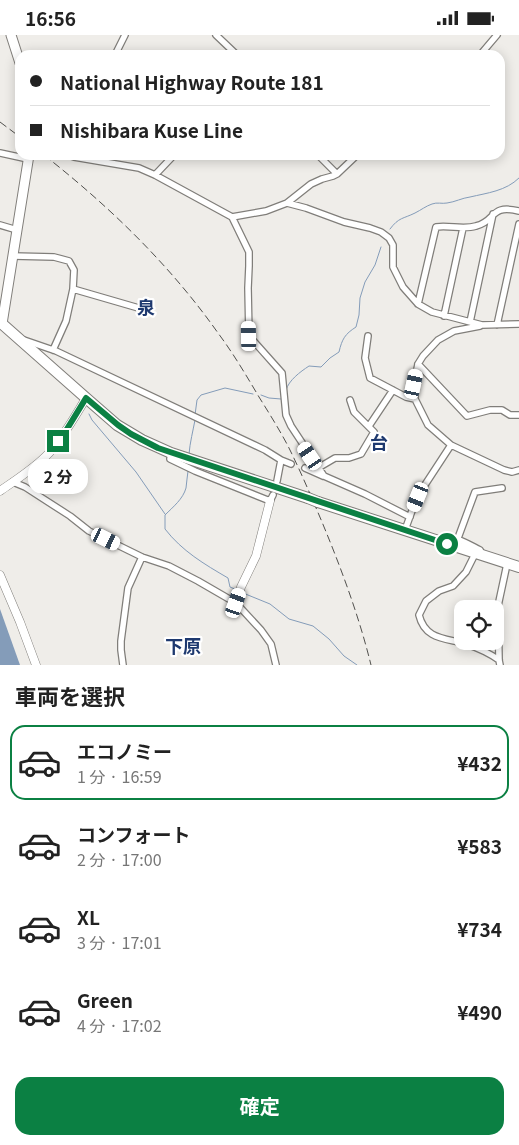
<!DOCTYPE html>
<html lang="ja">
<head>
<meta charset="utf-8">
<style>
	body { margin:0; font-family:Georgia,"Noto Sans JP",serif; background:#f2f2f2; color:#222; height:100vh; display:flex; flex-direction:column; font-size:19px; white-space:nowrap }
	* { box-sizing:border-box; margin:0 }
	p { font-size:16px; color:#767676 }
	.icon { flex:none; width:28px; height:28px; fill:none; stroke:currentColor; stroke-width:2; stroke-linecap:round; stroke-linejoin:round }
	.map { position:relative; height:630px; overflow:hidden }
	.panel { display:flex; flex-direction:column; background:#fff; flex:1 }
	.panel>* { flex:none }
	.top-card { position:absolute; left:15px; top:15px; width:490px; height:110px; border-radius:15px; box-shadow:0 2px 12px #0003; display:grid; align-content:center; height:110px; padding:0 15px; background:#fff }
	.fabs { position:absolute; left:454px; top:565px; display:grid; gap:10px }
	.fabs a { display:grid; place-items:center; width:50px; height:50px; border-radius:10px; background:#fff; box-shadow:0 2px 12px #0003; font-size:25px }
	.end { position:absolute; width:22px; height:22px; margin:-11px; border:6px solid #0b8043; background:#fff; box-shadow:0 0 0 2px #fff }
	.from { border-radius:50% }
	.bubble { position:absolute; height:35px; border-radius:15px; background:#fff; box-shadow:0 2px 12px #0003; font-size:16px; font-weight:700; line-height:35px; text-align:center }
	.car { position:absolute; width:15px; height:30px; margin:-15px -8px; border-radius:6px; box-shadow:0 0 4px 1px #0007; background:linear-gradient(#fff 24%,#345 0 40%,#fff 0 76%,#345 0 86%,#fff 0) }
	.top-card b { display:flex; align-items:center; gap:18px; height:48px; font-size:19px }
	.top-card b+b { border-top:1px solid #e0e0e0 }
	.top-card i { width:12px; height:12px; background:#222 }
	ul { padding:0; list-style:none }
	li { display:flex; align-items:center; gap:15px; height:75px; margin:0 10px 8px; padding:0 5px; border:2px solid transparent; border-radius:15px }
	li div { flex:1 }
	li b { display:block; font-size:19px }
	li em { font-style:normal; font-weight:700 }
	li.active { border-color:#0b8043 }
	li>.icon { width:45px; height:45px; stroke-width:1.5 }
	h2 { padding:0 15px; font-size:22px; line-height:60px }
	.cta { display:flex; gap:10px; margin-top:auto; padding:10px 15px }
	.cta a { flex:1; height:58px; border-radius:15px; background:#0b8043; color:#fff; font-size:20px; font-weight:700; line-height:58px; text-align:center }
	.status { display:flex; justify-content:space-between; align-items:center; height:35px; padding:0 25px; background:#fff; direction:ltr }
	.status svg { height:14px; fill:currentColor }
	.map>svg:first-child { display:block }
</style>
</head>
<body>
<div class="status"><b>16:56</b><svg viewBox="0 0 49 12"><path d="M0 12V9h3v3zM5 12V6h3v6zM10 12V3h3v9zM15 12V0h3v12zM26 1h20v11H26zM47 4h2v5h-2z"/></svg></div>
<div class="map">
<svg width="519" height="630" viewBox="0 0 519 630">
	<rect width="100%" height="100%" fill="#efede9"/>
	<path fill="#849cb9" d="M0,574L20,630H0Z"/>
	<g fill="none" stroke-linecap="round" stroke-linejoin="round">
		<path stroke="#849cb9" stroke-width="1" d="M390,194C399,182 403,184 415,178C421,175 426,171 432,169C437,167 442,169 447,168C455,167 462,163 470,162C487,158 506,156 519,143
			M286,355C289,345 300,337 309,331L321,332L330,323L339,317C342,304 345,299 356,292L359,280L360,263L365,247L375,230L381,212
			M261,360L269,363L281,364
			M89,379L92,385L136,437L165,479
			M195,380L197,365L201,360L225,353L253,359
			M189,419C190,407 193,396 195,385
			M188,436C187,441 187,447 186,453C183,464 173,472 165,480V494C182,516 204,529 228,543L230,552L237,555
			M243,558L270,569L289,584L313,591L329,604L344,621L357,630"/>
		<g stroke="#807e7a" stroke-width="8">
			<path id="street" d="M216,0L237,20
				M115,20L125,0
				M480,20L497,0
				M0,118L28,124
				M68,120L74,122L139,133L155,140L232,182L249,217V231L248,253L249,301L282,338L286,380L291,391L324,441L365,459L410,482
				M318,120L337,139
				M155,140L174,120
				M287,168L306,173L344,187L370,193L381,197L389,203L393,210V232L403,252L418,269L432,277L482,290L519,289
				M232,182L266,176L287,168L311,149L322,144L333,141L337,139L357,120
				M0,190L17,195
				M13,221L54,222L69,226L74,235L73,254L66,286L53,315
				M73,254L142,274
				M418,269L436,192C450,190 463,195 476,191C497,186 489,169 519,176
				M444,281L463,193
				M470,287L493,179
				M497,290L519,189
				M480,291L454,296L438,305L423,321L418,329L414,349L415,364L428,390L451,410L504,435L512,437L519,435
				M368,301L365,323L370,343L406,362L415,364
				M24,305L56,316L265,415L281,425L277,446
				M418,329L467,381L490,375H502L510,380H519
				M369,391L393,355
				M171,418L170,424L195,436L270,466L273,460
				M281,425L291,429
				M305,433L323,441
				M318,433L335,423H349L361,419L374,397L354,377L350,365
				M13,447L25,452L70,481L89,496L142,522L169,531L198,546L236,568L261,595L271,609L276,630
				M405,495L417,462L451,410
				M458,503L475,457L502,453
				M437,504C455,500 464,507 480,515L481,517
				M475,519L466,537L453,551L439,556L426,566L419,580C425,605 446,603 466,609C478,613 489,618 499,625
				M123,630L121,615V606L128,553L142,522
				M500,630L499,625L498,571L507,529"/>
		</g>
		<g stroke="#807e7a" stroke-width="9">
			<path id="secondary" d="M0,456C17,444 35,433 49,418C63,402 75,382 86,363
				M0,540L20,587L36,630
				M236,568L241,552L256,521L270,466"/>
		</g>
		<g stroke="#807e7a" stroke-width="11">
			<path id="primary" d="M11,0L20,28
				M2,289L29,120"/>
		</g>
		<g stroke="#807e7a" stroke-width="12">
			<path id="highway" d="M0,287L86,363L117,390L142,405L171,418L308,463
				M318,467L519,532"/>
		</g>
		<use href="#street" stroke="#fff" stroke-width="5.5"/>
		<use href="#secondary" stroke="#fff" stroke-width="8"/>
		<use href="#primary" stroke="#fff" stroke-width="9"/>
		<use href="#highway" stroke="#fff" stroke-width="10"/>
		<path stroke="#51504d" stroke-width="1" stroke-dasharray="8 4" stroke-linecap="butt" d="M0,87L20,102
			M44,120C109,171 170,230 218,298C233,318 246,340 259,362C269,378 279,394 288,411C300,435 311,461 322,487C341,533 359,581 371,630"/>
		<g stroke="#807e7a" stroke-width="12" stroke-linecap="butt">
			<path id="highway-bridge" d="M308,463L318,467"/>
		</g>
		<use href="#highway-bridge" stroke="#fff" stroke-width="10"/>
	</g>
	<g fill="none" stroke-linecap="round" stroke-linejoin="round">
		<path stroke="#0b8043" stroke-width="6" d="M58,406L67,394L86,363L118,390L131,399L158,413L447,509"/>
	</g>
	<g text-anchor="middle" stroke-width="4.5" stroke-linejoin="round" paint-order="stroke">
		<g font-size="18" font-weight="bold" fill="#1e396f" stroke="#fff">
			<text x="146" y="279">泉</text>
			<text x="379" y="414">台</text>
			<text x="183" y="618">下原</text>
		</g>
	</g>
</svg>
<div class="fabs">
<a><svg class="icon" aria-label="locate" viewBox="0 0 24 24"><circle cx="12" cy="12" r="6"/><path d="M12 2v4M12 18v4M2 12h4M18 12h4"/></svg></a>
</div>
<i class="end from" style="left:447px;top:509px"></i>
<i class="end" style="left:58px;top:406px"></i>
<div class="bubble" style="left:28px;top:424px;width:60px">2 分</div>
<i class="car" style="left:249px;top:301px;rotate:359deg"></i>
<i class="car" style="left:414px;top:349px;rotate:12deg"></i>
<i class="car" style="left:310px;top:421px;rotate:326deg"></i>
<i class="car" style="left:418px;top:462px;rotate:202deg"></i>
<i class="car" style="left:106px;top:504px;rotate:116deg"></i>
<i class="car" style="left:236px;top:568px;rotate:19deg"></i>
<div class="top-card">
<b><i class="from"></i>National Highway Route 181</b>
<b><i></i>Nishibara Kuse Line</b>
</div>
</div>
<section class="panel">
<h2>車両を選択</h2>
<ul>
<li class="active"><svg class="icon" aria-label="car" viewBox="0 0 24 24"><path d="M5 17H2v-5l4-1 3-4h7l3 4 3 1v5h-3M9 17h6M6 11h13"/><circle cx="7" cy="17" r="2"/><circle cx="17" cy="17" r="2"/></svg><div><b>エコノミー</b><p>1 分 · 16:59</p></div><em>¥432</em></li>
<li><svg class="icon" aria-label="car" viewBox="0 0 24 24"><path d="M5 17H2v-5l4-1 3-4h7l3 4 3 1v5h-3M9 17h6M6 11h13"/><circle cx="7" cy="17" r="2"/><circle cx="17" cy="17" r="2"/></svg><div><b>コンフォート</b><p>2 分 · 17:00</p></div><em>¥583</em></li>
<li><svg class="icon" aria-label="car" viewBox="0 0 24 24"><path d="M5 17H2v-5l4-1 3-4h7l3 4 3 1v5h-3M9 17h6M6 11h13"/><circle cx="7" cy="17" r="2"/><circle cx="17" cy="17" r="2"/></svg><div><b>XL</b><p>3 分 · 17:01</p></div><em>¥734</em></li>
<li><svg class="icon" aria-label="car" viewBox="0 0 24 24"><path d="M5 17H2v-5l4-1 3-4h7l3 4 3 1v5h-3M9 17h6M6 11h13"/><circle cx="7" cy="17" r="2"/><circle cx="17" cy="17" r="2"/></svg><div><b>Green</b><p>4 分 · 17:02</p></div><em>¥490</em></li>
</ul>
<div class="cta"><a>確定</a></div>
</section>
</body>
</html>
